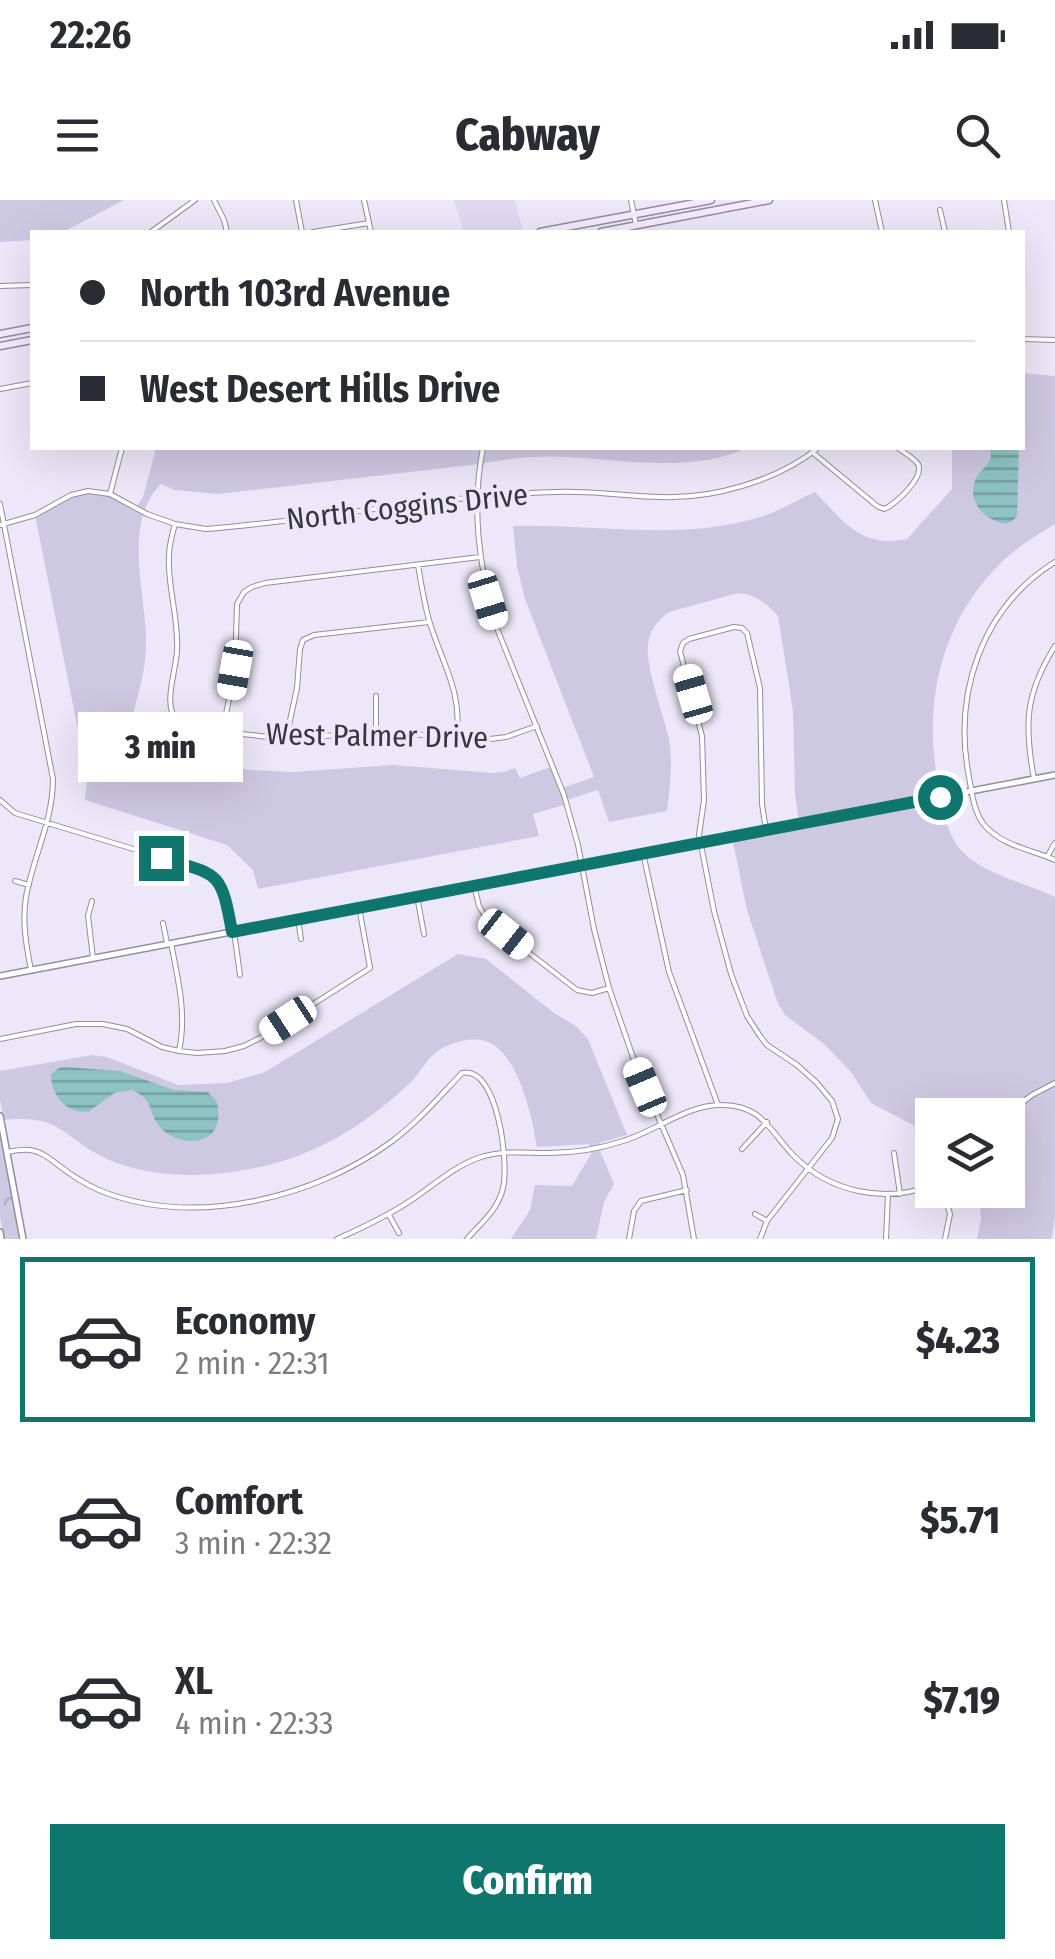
<!DOCTYPE html>
<html lang="en">
<head>
<meta charset="utf-8">
<style>
	body { margin:0; font-family:"Fira Sans Condensed",sans-serif; background:#f7f7f7; color:#2b2b33; height:100vh; display:flex; flex-direction:column; font-size:38px; white-space:nowrap }
	* { box-sizing:border-box; margin:0 }
	p { font-size:32px; color:#7c7c81 }
	.icon { flex:none; width:55px; height:55px; fill:none; stroke:currentColor; stroke-width:2; stroke-linecap:round; stroke-linejoin:round }
	.map { position:relative; height:1039px; overflow:hidden }
	.side { display:flex; flex-direction:column; background:#fff; flex:1 }
	.side>* { flex:none }
	.hud { position:absolute; left:30px; top:30px; width:995px; height:220px; border-radius:0px; box-shadow:0 10px 40px #0002; display:grid; align-content:center; height:220px; padding:0 50px; background:#fff }
	.fabs { position:absolute; left:915px; top:898px; display:grid; gap:20px }
	.fabs a { display:grid; place-items:center; width:110px; height:110px; border-radius:0px; background:#fff; box-shadow:0 10px 40px #0002; font-size:50px }
	.end { position:absolute; width:45px; height:45px; margin:-22px; border:12px solid #0f766e; background:#fff; box-shadow:0 0 0 5px #fff }
	.from { border-radius:50% }
	.bubble { position:absolute; height:70px; border-radius:0px; background:#fff; box-shadow:0 10px 40px #0002; font-size:32px; font-weight:800; line-height:70px; text-align:center }
	.car { position:absolute; width:30px; height:60px; margin:-30px -15px; border-radius:12px; box-shadow:0 0 8px 2px #0007; background:linear-gradient(#fff 24%,#345 0 40%,#fff 0 76%,#345 0 86%,#fff 0) }
	.hud b { display:flex; align-items:center; gap:35px; height:95px; font-size:38px }
	.hud b+b { border-top:2px solid #e1e1e2 }
	.hud i { width:25px; height:25px; background:#2b2b33 }
	ul { padding:18px 0 0; list-style:none }
	li { display:flex; align-items:center; gap:30px; height:165px; margin:0 20px 15px; padding:0 30px; border:5px solid transparent; border-radius:0px }
	li div { flex:1 }
	li b { display:block; font-size:38px }
	li em { font-style:normal; font-weight:800 }
	li.active { border-color:#0f766e }
	li>.icon { width:90px; height:90px; stroke-width:1.5 }
	.button { display:flex; gap:20px; margin-top:auto; padding:20px 50px }
	.button a { flex:1; height:115px; border-radius:0px; background:#0f766e; color:#fff; font-size:40px; font-weight:800; line-height:115px; text-align:center }
	.status { display:flex; justify-content:space-between; align-items:center; height:70px; padding:0 50px; background:#fff; direction:ltr }
	.status svg { height:28px; fill:currentColor }
	header { display:flex; justify-content:space-between; align-items:center; height:130px; padding:0 50px; background:#fff; font-size:45px; font-weight:800 }
	.map>svg:first-child { display:block }
</style>
</head>
<body>
<div class="status"><b>22:26</b><svg viewBox="0 0 49 12"><path d="M0 12V9h3v3zM5 12V6h3v6zM10 12V3h3v9zM15 12V0h3v12zM26 1h20v11H26zM47 4h2v5h-2z"/></svg></div>
<header><svg class="icon" aria-label="menu" viewBox="0 0 24 24"><path d="M4 6h16M4 12h16M4 18h16"/></svg>Cabway<svg class="icon" aria-label="search" viewBox="0 0 24 24"><circle cx="10" cy="10" r="6"/><path d="M15 15l6 6"/></svg></header>
<div class="map">
<svg width="1055" height="1039" viewBox="0 0 1055 1039">
	<defs>
		<pattern id="park-crowns" width="20" height="18" patternUnits="userSpaceOnUse" patternTransform="scale(2.5)"><rect width="20" height="18" fill="#cec9e2"/><path d="M2 6a3 3 0 1 1 6 0M12 15a3 3 0 1 1 6 0" fill="none" stroke="#b2adc3"/></pattern>
		<pattern id="water-rules" width="6" height="5" patternUnits="userSpaceOnUse" patternTransform="scale(2.5)"><rect width="6" height="5" fill="#8ec3c3"/><path d="M0 2.5h6" fill="none" stroke="#759fa0"/></pattern>
	</defs>
	<rect width="100%" height="100%" fill="#ece8f9"/>
	<path fill="#dfdaf2" d="M454,0H515L523,31L463,32Z"/>
	<path fill="#cec9e2" d="M0,0H124L67,30L60,32H32V40L0,42Z
		M1023,173L1055,176V324C1033,337 1011,351 994,370C941,426 924,503 937,577C941,600 944,629 960,649C981,674 1026,683 1055,697V1016L1052,1039H977L981,1020L979,990H1008V915H932V935L871,903L851,872L824,844L785,815L778,804L747,710L733,642L800,629L795,594L793,511L778,416C769,405 753,393 738,393L669,412C658,420 649,431 648,445C645,466 664,516 669,539C673,563 670,587 667,611L609,622L598,590L566,600L567,604L533,614L539,636L258,689L253,670L227,645L85,600L87,575L35,315C79,291 89,283 136,307L143,297L156,248H747C691,273 625,260 567,257C538,255 508,258 480,264L218,294L175,290L161,284C121,324 147,396 146,444C146,468 139,491 133,514L157,546L173,552L249,570L292,572L393,565L493,573L504,572L515,568L520,578L553,566L562,588L594,577L525,399L517,367L513,326C597,323 683,343 766,315C783,309 799,299 815,292C845,322 859,348 907,339L952,289V248H1022Z
		M458,754L486,759L554,813L576,826L588,839L627,935L599,943L601,953L614,984L604,1002L596,1039H511L530,1010L535,985L572,986L591,954L589,944L537,947C532,918 519,851 485,841C471,837 453,842 441,849C427,857 421,872 410,883C377,914 339,941 295,957C237,977 164,984 107,959C61,938 64,914 4,920L0,900V871L92,855L107,857L178,885L227,883L265,872Z"/>
	<path fill="url(#park-crowns)" d="M0,931L21,1039H4L0,1017Z"/>
	<path fill="url(#water-rules)" d="M988,248H1019L1017,316C1011,324 1006,325 996,321C977,314 966,293 978,275C982,269 991,263 991,255C991,252 989,250 988,248Z
		M64,867L120,871L174,890L208,892L217,902C219,913 220,924 212,933C200,947 171,941 160,927C147,911 155,899 131,890L114,893L88,912C66,913 51,896 51,874L59,868Z"/>
	<g fill="none" stroke-linecap="round" stroke-linejoin="round">
		<g stroke="#918e9e" stroke-width="6">
			<path id="minor" d="M214,0L224,20L227,32
				M296,0L302,32
				M364,0L371,32
				M631,0L636,25
				M875,0L882,32
				M1004,0L1009,32
				M940,10L945,32
				M151,32L195,0
				M313,32L369,23
				M0,86L32,85
				M1022,106V139L1055,140
				M0,189L32,183
				M483,248C471,308 479,367 496,426L564,595L578,645L594,729L609,788L635,863L683,975L694,1039
				M812,252L877,306L884,309C895,305 925,277 918,264C914,258 903,252 898,248
				M110,294L122,248
				M0,304L53,579C53,621 33,657 26,697C22,722 26,745 31,770
				M175,324C172,335 169,345 169,356C167,386 179,417 177,451C176,470 163,505 176,519L242,534L286,539L376,532L490,539L506,537L537,526
				M0,325L35,315L71,295L88,291L110,294L147,314L175,324L206,329C297,322 387,305 478,297C511,294 544,291 577,292C605,292 633,297 661,297C713,299 777,281 818,248
				M1055,362C981,408 953,494 969,577C972,593 974,615 986,627C1004,646 1032,650 1055,660
				M418,365C421,383 424,402 429,420C440,459 464,494 456,536
				M223,529L235,469L237,404L244,392L252,387L265,383L480,357
				M376,531V496
				M286,539L297,488L300,449L303,440L314,435L429,422
				M1034,579C1024,524 1025,494 1055,446
				M0,600L15,613L199,669C206,672 214,675 219,681C231,696 237,754 240,775
				M643,653L669,772L718,905
				M1047,657L1055,643
				M15,681L29,685
				M474,685L479,706L488,721L577,790L592,793L609,788
				M417,696L424,734
				M92,701L88,716L93,758
				M298,719L301,739
				M163,723L167,743
				M171,743C178,780 187,814 179,851
				M0,839L76,824H103L127,829L162,847L179,851L197,853L225,851L244,846L260,838L370,768L359,707
				M1006,915L1032,895L1055,883
				M742,949L767,922
				M7,952C14,951 22,949 30,950C45,952 57,965 69,973C82,982 94,989 109,994C200,1026 316,997 391,942C418,922 439,897 462,873C498,865 509,964 503,988C498,1010 481,1023 467,1039
				M894,953L900,994
				M943,990L950,1014L945,1039
				M755,1014L767,1021
				M389,1015L399,1033
				M337,1039C362,1028 387,1016 410,1001C434,985 454,966 481,957C504,950 526,953 549,953C574,953 599,949 623,941C656,931 688,904 722,905C762,905 770,931 793,955C829,992 885,1004 932,985
				M629,1039L634,1011L641,1001L687,990
				M760,1039L767,1021L832,938L838,919L832,901L817,883L797,865L767,845L760,836L747,816L731,774L714,711L699,635L704,600L702,536L680,451L683,443L689,439L734,427L742,428L747,433L760,488L762,604L766,630
				M886,1039L888,995"/>
		</g>
		<g stroke="#918e9e" stroke-width="8">
			<path id="tertiary" d="M0,776L1055,575
				M0,916L23,1039
				M0,1032L1,1039"/>
		</g>
		<g stroke="#918e9e" stroke-width="9">
			<path id="secondary" d="M540,32L711,0
				M601,32L769,0
				M0,134L32,128
				M0,146L32,140"/>
		</g>
		<use href="#minor" stroke="#fff" stroke-width="4"/>
		<use href="#tertiary" stroke="#fff" stroke-width="5"/>
		<use href="#secondary" stroke="#f5eafe" stroke-width="6"/>
	</g>
	<g fill="none" stroke-linecap="round" stroke-linejoin="round">
		<path stroke="#0f766e" stroke-width="12" d="M161,658C219,675 221,670 232,732L940,597"/>
	</g>
	<g text-anchor="middle" stroke-width="8" stroke-linejoin="round" paint-order="stroke">
		<g font-size="30" fill="#37363d" stroke="#ece8f9">
			<text transform="translate(407 307) rotate(-6)" y="10">North Coggins Drive</text>
			<text transform="translate(377 536) rotate(1)" y="10">West Palmer Drive</text>
		</g>
	</g>
</svg>
<div class="fabs">
<a><svg class="icon" aria-label="layers" viewBox="0 0 24 24"><path d="M12 4l9 5-9 5-9-5zM3 14l9 5 9-5"/></svg></a>
</div>
<i class="end from" style="left:940px;top:597px"></i>
<i class="end" style="left:161px;top:658px"></i>
<div class="bubble" style="left:78px;top:512px;width:165px">3 min</div>
<i class="car" style="left:488px;top:400px;rotate:163deg"></i>
<i class="car" style="left:235px;top:470px;rotate:190deg"></i>
<i class="car" style="left:693px;top:494px;rotate:344deg"></i>
<i class="car" style="left:506px;top:734px;rotate:128deg"></i>
<i class="car" style="left:288px;top:820px;rotate:237deg"></i>
<i class="car" style="left:645px;top:887px;rotate:337deg"></i>
<div class="hud">
<b><i class="from"></i>North 103rd Avenue</b>
<b><i></i>West Desert Hills Drive</b>
</div>
</div>
<section class="side">
<ul>
<li class="active"><svg class="icon" aria-label="car" viewBox="0 0 24 24"><path d="M5 17H2v-5l4-1 3-4h7l3 4 3 1v5h-3M9 17h6M6 11h13"/><circle cx="7" cy="17" r="2"/><circle cx="17" cy="17" r="2"/></svg><div><b>Economy</b><p>2 min · 22:31</p></div><em>$4.23</em></li>
<li><svg class="icon" aria-label="car" viewBox="0 0 24 24"><path d="M5 17H2v-5l4-1 3-4h7l3 4 3 1v5h-3M9 17h6M6 11h13"/><circle cx="7" cy="17" r="2"/><circle cx="17" cy="17" r="2"/></svg><div><b>Comfort</b><p>3 min · 22:32</p></div><em>$5.71</em></li>
<li><svg class="icon" aria-label="car" viewBox="0 0 24 24"><path d="M5 17H2v-5l4-1 3-4h7l3 4 3 1v5h-3M9 17h6M6 11h13"/><circle cx="7" cy="17" r="2"/><circle cx="17" cy="17" r="2"/></svg><div><b>XL</b><p>4 min · 22:33</p></div><em>$7.19</em></li>
</ul>
<div class="button"><a>Confirm</a></div>
</section>
</body>
</html>
